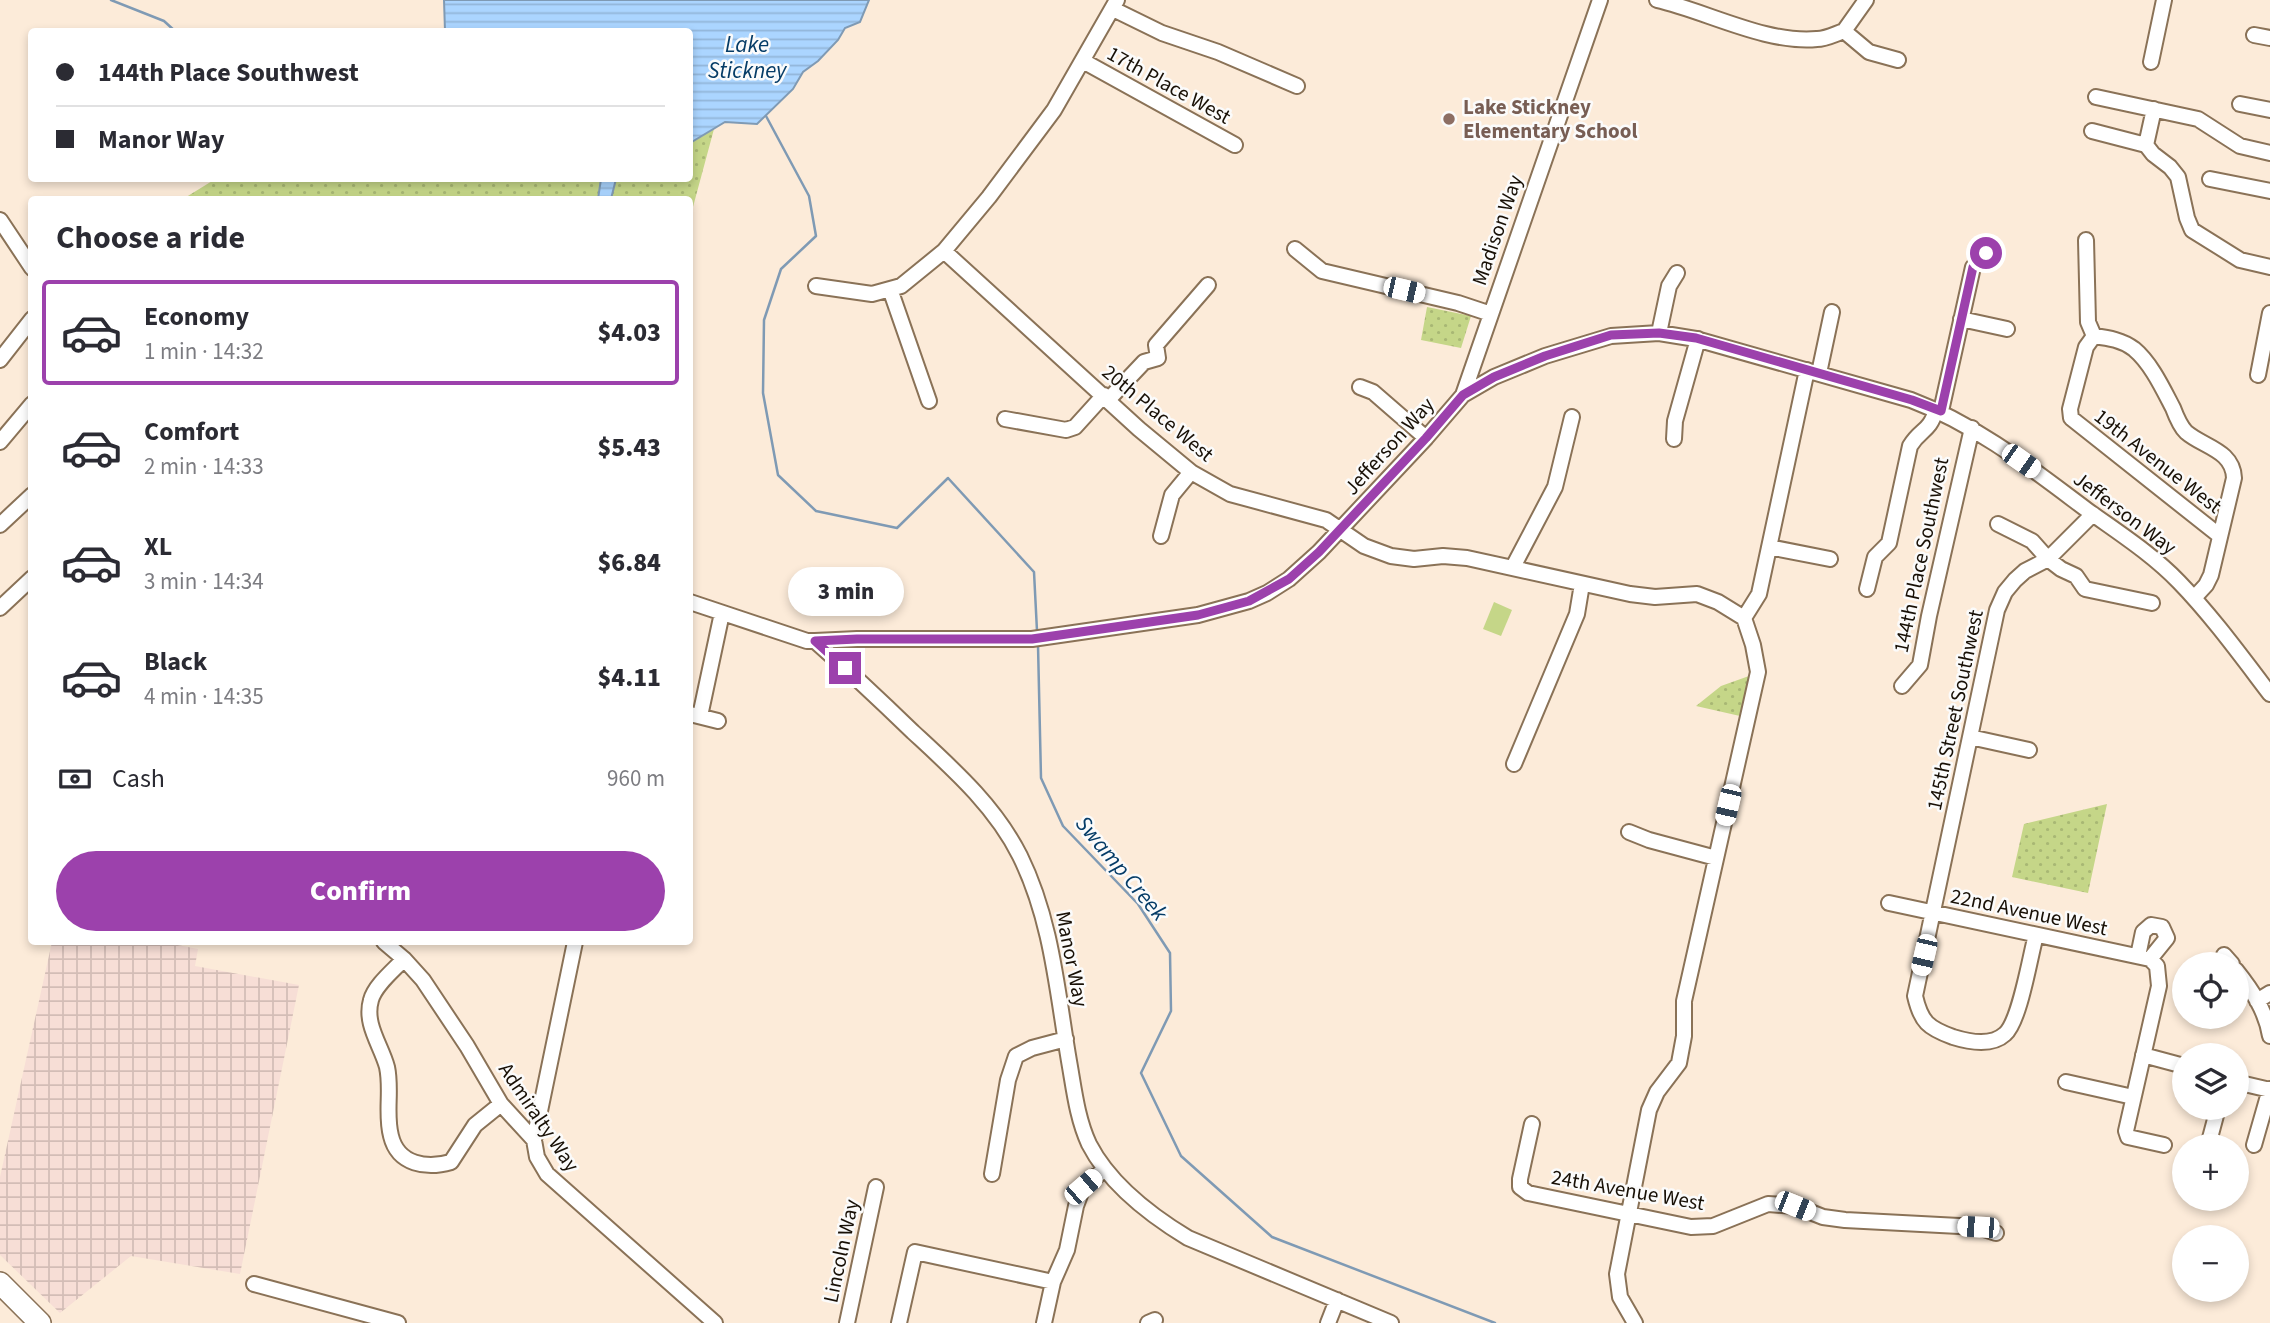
<!DOCTYPE html>
<html lang="en">
<head>
<meta charset="utf-8">
<style>
	body { margin:0; font-family:"Source Sans 3",sans-serif; background:#f2f2f3; color:#2b2b33; height:100vh; display:flex; flex-direction:column; font-size:26px; white-space:nowrap }
	* { box-sizing:border-box; margin:0 }
	p { font-size:23px; color:#7c7c81 }
	.icon { flex:none; width:38px; height:38px; fill:none; stroke:currentColor; stroke-width:2; stroke-linecap:round; stroke-linejoin:round }
	.map { position:relative; flex:1; overflow:hidden }
	.sheet { position:absolute; left:28px; top:196px; width:665px; height:749px; display:flex; flex-direction:column; background:#fff; border-radius:7px; box-shadow:0 4px 10px #0003 }
	.sheet>* { flex:none }
	.guide { position:absolute; left:28px; top:28px; width:665px; height:154px; border-radius:7px; box-shadow:0 4px 10px #0003; display:grid; align-content:center; height:154px; padding:0 28px; background:#fff }
	.buttons { position:absolute; left:2172px; top:952px; display:grid; gap:14px }
	.buttons a { display:grid; place-items:center; width:77px; height:77px; border-radius:50%; background:#fff; box-shadow:0 4px 10px #0003; font-size:35px }
	.end { position:absolute; width:32px; height:32px; margin:-16px; border:9px solid #9c41ac; background:#fff; box-shadow:0 0 0 4px #fff }
	.from { border-radius:50% }
	.bubble { position:absolute; height:49px; border-radius:24px; background:#fff; box-shadow:0 4px 10px #0003; font-size:23px; font-weight:800; line-height:49px; text-align:center }
	.car { position:absolute; width:21px; height:42px; margin:-21px -10px; border-radius:9px; box-shadow:0 0 5px 2px #0007; background:linear-gradient(#fff 24%,#345 0 40%,#fff 0 76%,#345 0 86%,#fff 0) }
	.guide b { display:flex; align-items:center; gap:24px; height:66px; font-size:26px }
	.guide b+b { border-top:2px solid #e1e1e2 }
	.guide i { width:18px; height:18px; background:#2b2b33 }
	ul { padding:0; list-style:none }
	li { display:flex; align-items:center; gap:21px; height:105px; margin:0 14px 10px; padding:0 14px; border:4px solid transparent; border-radius:7px }
	li div { flex:1 }
	li b { display:block; font-size:26px }
	li em { font-style:normal; font-weight:800 }
	li.current { border-color:#9c41ac }
	li>.icon { width:63px; height:63px; stroke-width:1.5 }
	h2 { padding:0 28px; font-size:32px; line-height:84px }
	.pay { display:flex; align-items:center; gap:18px; height:77px; padding:0 28px; font-size:26px }
	.pay p { margin-inline-start:auto }
	.button { display:flex; gap:14px; margin-top:auto; padding:14px 28px }
	.button a { flex:1; height:80px; border-radius:42px; background:#9c41ac; color:#fff; font-size:28px; font-weight:800; line-height:80px; text-align:center }
	.map>svg:first-child { display:block }
</style>
</head>
<body>
<div class="map">
<svg width="2270" height="1323" viewBox="0 0 2270 1323">
	<defs>
		<pattern id="industrial-grid" width="8" height="8" patternUnits="userSpaceOnUse" patternTransform="scale(1.75)"><rect width="8" height="8" fill="#f7ded6"/><path d="M0 4h8M4 0v8" fill="none" stroke="#d3bdb6"/></pattern>
		<pattern id="green-dots" width="8" height="8" patternUnits="userSpaceOnUse" patternTransform="scale(1.75)"><rect width="8" height="8" fill="#c5d688"/><path d="M2 2h.1M6 6h.1" fill="none" stroke="#a8b774" stroke-width="1.8" stroke-linecap="round"/></pattern>
		<pattern id="water-rules" width="6" height="5" patternUnits="userSpaceOnUse" patternTransform="scale(1.75)"><rect width="6" height="5" fill="#abd5ff"/><path d="M0 2.5h6" fill="none" stroke="#92b6d9"/></pattern>
	</defs>
	<rect width="100%" height="100%" fill="#fcebd9"/>
	<path fill="url(#industrial-grid)" d="M52,942H162L198,949L195,966L299,985L240,1274L131,1256L60,1313L0,1255V1177Z"/>
	<path fill="url(#green-dots)" d="M714,129L690,218V200H611L616,179L690,178V143Z
		M217,178H601V179L598,199H183Z
		M1427,307L1471,316L1461,348L1421,340Z
		M1749,676L1740,716L1696,706L1721,686Z
		M2107,804L2088,893L2012,877L2024,824Z"/>
	<path fill="#c5d688" d="M1494,602L1512,610L1501,636L1483,629Z"/>
	<path fill="url(#water-rules)" stroke="#7f9ab4" stroke-width="2" d="M444,0H869L860,22L845,28L838,40L818,61L803,72L793,89L757,124L725,122L690,143V32L445,31Z
		M601,179H616L611,199H598Z"/>
	<g fill="none" stroke-linecap="round" stroke-linejoin="round">
		<path stroke="#7f9ab4" stroke-width="2.5" d="M111,0L164,21L176,32
			M766,116L809,196L816,236L781,269L764,320L763,393L778,475L816,511L897,528L948,478L1034,572L1037,631
			M1038,645L1041,778L1063,826L1138,904L1170,953L1171,1011L1141,1073L1181,1156L1272,1237L1495,1323"/>
		<g stroke="#8a7257" stroke-width="18">
			<path id="minor" d="M1657,0C1706,11 1766,44 1817,39C1826,39 1835,34 1844,31
				M1113,9L1162,33L1218,52L1297,86
				M1844,31L1869,52L1898,60
				M1844,31L1866,0
				M2254,35L2270,38
				M1083,61L1235,145
				M2151,62L2164,0
				M2096,97L2198,119L2240,146L2270,153
				M2240,104L2270,110
				M2092,131L2146,145L2153,154L2170,167L2178,177L2187,218L2192,230L2240,260L2270,267
				M2146,145L2154,109
				M2210,179L2270,191
				M0,220L32,268
				M2086,240L2088,322L2094,336L2086,347L2070,409L2071,418L2220,536
				M1295,249L1322,271L1458,303L1491,314
				M944,251L1139,429L1191,472L1230,494L1326,520L1364,546L1391,556L1414,559L1443,556L1467,558L1630,594L1655,597L1697,594L1718,602L1744,618
				M816,286L872,294L901,286L944,251L989,197L1054,110L1117,0
				M890,289L929,401
				M1961,319L2007,329
				M1659,333L1669,286L1677,273
				M2094,336C2109,338 2122,340 2134,349C2151,363 2163,389 2173,408C2176,416 2180,426 2186,432C2203,447 2233,450 2234,478L2211,575L2206,585L2194,598
				M0,360L32,319
				M1819,373L1832,312
				M2258,375L2270,313
				M1360,387L1373,392L1426,438
				M1463,395L1600,0
				M1109,399L1144,362L1158,358L1156,345L1208,285
				M1941,411L1973,267L1986,253
				M1005,419L1066,430L1075,427L1104,395
				M1674,439L1675,421L1698,339
				M0,442L32,404
				M1998,524L2032,541L2048,559L2061,569L2076,576L2085,589L2152,603
				M0,525L32,495
				M1161,536L1172,495L1191,472
				M1769,547L1830,559
				M1513,567L1555,487L1572,417
				M1867,589L1875,557L1889,543L1910,446C1921,428 1929,433 1936,410
				M690,602L807,641H815C849,671 881,701 913,732C953,769 995,806 1020,856C1052,921 1057,991 1069,1061C1074,1089 1077,1118 1089,1144C1110,1185 1150,1215 1188,1238L1391,1323
				M0,608L32,578
				M815,641L857,639H1032L1198,615L1249,601L1267,593L1289,579L1319,552L1426,438L1463,395L1494,377L1545,356L1611,336L1659,333L1696,339L1911,400C1977,425 2031,468 2087,510C2119,533 2152,554 2179,582C2212,616 2241,656 2270,694
				M1902,686L1920,665L1929,616L1972,428
				M690,714L718,721
				M700,716L722,613
				M1970,737L2029,750
				M1514,764L1577,614L1582,584
				M1629,832L1649,840L1716,858
				M1889,903L2150,959L2157,966L2159,986L2126,1131L2128,1137L2164,1145
				M2036,935C2030,956 2020,1021 2005,1034C1992,1046 1969,1042 1953,1037C1928,1028 1921,1022 1915,996L1997,610L2005,592L2015,580L2025,571L2048,559L2093,514
				M384,942L404,959L423,980L467,1046L501,1104L534,1140L537,1157L547,1174L715,1323
				M2224,955L2232,964
				M2138,956L2143,932L2151,925L2162,927L2167,938L2150,959
				M404,959C394,970 375,985 371,1000C364,1024 381,1045 387,1067C392,1090 385,1114 391,1136C398,1165 427,1169 451,1162L475,1125L501,1104
				M2236,970C2252,990 2266,1011 2270,1036
				M2257,1001L2270,993
				M2143,1055L2184,1066
				M2066,1082L2133,1097
				M2236,1082L2270,1090
				M1532,1124L1520,1179V1187L1528,1193L1691,1227L1713,1226L1768,1204L1795,1206L1823,1217L1845,1220L1978,1227L1996,1233
				M2210,1138L2218,1108
				M534,1140L575,942
				M2254,1145L2270,1089
				M992,1174L1008,1080L1016,1056L1032,1048L1066,1039
				M254,1284L398,1323
				M847,1323L876,1187
				M899,1323L915,1252L1053,1282
				M1044,1323L1053,1282L1067,1250L1076,1206L1083,1187L1105,1169
				M1148,1323L1155,1320
				M1328,1323L1337,1300
				M1635,1323L1620,1297L1617,1274L1649,1110L1657,1092L1679,1063L1684,1036V1001L1758,672L1753,645L1744,618L1759,594L1807,370"/>
		</g>
		<g stroke="#8a7257" stroke-width="24">
			<path id="highway" d="M0,1283L40,1323"/>
		</g>
		<use href="#minor" stroke="#fff" stroke-width="14"/>
		<use href="#highway" stroke="#fff" stroke-width="21"/>
	</g>
	<g fill="none" stroke-linecap="round" stroke-linejoin="round">
		<path stroke="#9c41ac" stroke-width="9" d="M845,668L815,641L857,639H1032L1198,615L1249,601L1289,579L1319,552L1426,438L1463,395L1494,377L1545,356L1611,335L1659,333L1696,338L1912,400L1941,411L1973,267L1986,253"/>
	</g>
	<circle fill="#8d6e63" stroke="#fbfbfb" stroke-width="2.5" cx="1449" cy="119" r="7"/>
	<g text-anchor="middle" stroke-width="5" stroke-linejoin="round" paint-order="stroke">
		<g font-size="21" fill="#181006" stroke="#fbfbfb">
			<text transform="translate(1169 85) rotate(29)" y="7">17th Place West</text>
			<text transform="translate(1497 230) rotate(-71)" y="7">Madison Way</text>
			<text transform="translate(1158 413) rotate(40)" y="7">20th Place West</text>
			<text transform="translate(1389 446) rotate(-48)" y="7">Jefferson Way</text>
			<text transform="translate(2158 461) rotate(38)" y="7">19th Avenue West</text>
			<text transform="translate(2125 513) rotate(37)" y="7">Jefferson Way</text>
			<text transform="translate(1921 555) rotate(-78)" y="7">144th Place Southwest</text>
			<text transform="translate(1955 710) rotate(-78)" y="7">145th Street Southwest</text>
			<text transform="translate(2029 912) rotate(12)" y="7">22nd Avenue West</text>
			<text transform="translate(1072 959) rotate(79)" y="7">Manor Way</text>
			<text transform="translate(539 1117) rotate(56)" y="7">Admiralty Way</text>
			<text transform="translate(1628 1190) rotate(10)" y="7">24th Avenue West</text>
			<text transform="translate(841 1251) rotate(-78)" y="7">Lincoln Way</text>
		</g>
		<g font-size="21" font-weight="bold" fill="#785e54" stroke="#fbfbfb" text-anchor="start">
			<text x="1463" y="114">Lake Stickney<tspan x="1463" dy="24">Elementary School</tspan></text>
		</g>
		<g font-size="23" font-style="italic" fill="#053c67" stroke="#fbfbfb">
			<text x="747" y="52">Lake<tspan x="747" dy="26">Stickney</tspan></text>
			<text transform="translate(1122 868) rotate(50)" y="8">Swamp Creek</text>
		</g>
	</g>
</svg>
<div class="buttons">
<a><svg class="icon" aria-label="locate" viewBox="0 0 24 24"><circle cx="12" cy="12" r="6"/><path d="M12 2v4M12 18v4M2 12h4M18 12h4"/></svg></a>
<a><svg class="icon" aria-label="layers" viewBox="0 0 24 24"><path d="M12 4l9 5-9 5-9-5zM3 14l9 5 9-5"/></svg></a>
<a>+</a>
<a>−</a>
</div>
<i class="end from" style="left:1986px;top:253px"></i>
<i class="end" style="left:845px;top:668px"></i>
<div class="bubble" style="left:788px;top:567px;width:116px">3 min</div>
<i class="car" style="left:1404px;top:290px;rotate:103deg"></i>
<i class="car" style="left:2021px;top:461px;rotate:125deg"></i>
<i class="car" style="left:1728px;top:805px;rotate:193deg"></i>
<i class="car" style="left:1924px;top:955px;rotate:193deg"></i>
<i class="car" style="left:1083px;top:1187px;rotate:49deg"></i>
<i class="car" style="left:1795px;top:1206px;rotate:112deg"></i>
<i class="car" style="left:1978px;top:1227px;rotate:273deg"></i>
<div class="guide">
<b><i class="from"></i>144th Place Southwest</b>
<b><i></i>Manor Way</b>
</div>
<section class="sheet">
<h2>Choose a ride</h2>
<ul>
<li class="current"><svg class="icon" aria-label="car" viewBox="0 0 24 24"><path d="M5 17H2v-5l4-1 3-4h7l3 4 3 1v5h-3M9 17h6M6 11h13"/><circle cx="7" cy="17" r="2"/><circle cx="17" cy="17" r="2"/></svg><div><b>Economy</b><p>1 min · 14:32</p></div><em>$4.03</em></li>
<li><svg class="icon" aria-label="car" viewBox="0 0 24 24"><path d="M5 17H2v-5l4-1 3-4h7l3 4 3 1v5h-3M9 17h6M6 11h13"/><circle cx="7" cy="17" r="2"/><circle cx="17" cy="17" r="2"/></svg><div><b>Comfort</b><p>2 min · 14:33</p></div><em>$5.43</em></li>
<li><svg class="icon" aria-label="car" viewBox="0 0 24 24"><path d="M5 17H2v-5l4-1 3-4h7l3 4 3 1v5h-3M9 17h6M6 11h13"/><circle cx="7" cy="17" r="2"/><circle cx="17" cy="17" r="2"/></svg><div><b>XL</b><p>3 min · 14:34</p></div><em>$6.84</em></li>
<li><svg class="icon" aria-label="car" viewBox="0 0 24 24"><path d="M5 17H2v-5l4-1 3-4h7l3 4 3 1v5h-3M9 17h6M6 11h13"/><circle cx="7" cy="17" r="2"/><circle cx="17" cy="17" r="2"/></svg><div><b>Black</b><p>4 min · 14:35</p></div><em>$4.11</em></li>
</ul>
<div class="pay"><svg class="icon" aria-label="cash" viewBox="0 0 24 24"><path d="M3 7h18v10H3z"/><circle cx="12" cy="12" r="2"/></svg>Cash<p>960 m</p></div>
<div class="button"><a>Confirm</a></div>
</section>
</div>
</body>
</html>
